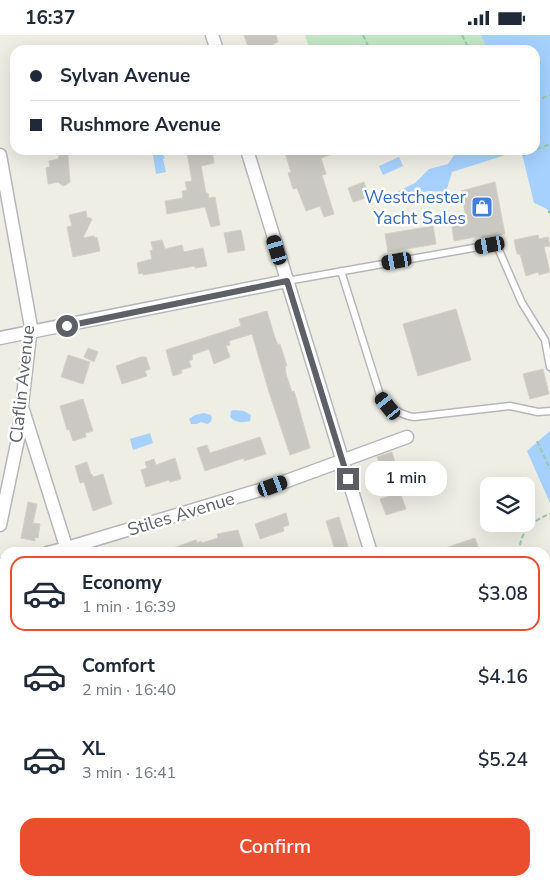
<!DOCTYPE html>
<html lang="en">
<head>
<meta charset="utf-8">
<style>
	body { margin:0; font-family:"Nunito Sans",sans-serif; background:#f6f6f7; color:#1f2937; height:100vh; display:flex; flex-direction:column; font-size:19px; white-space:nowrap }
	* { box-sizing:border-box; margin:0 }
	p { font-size:16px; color:#747a83 }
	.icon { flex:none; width:28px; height:28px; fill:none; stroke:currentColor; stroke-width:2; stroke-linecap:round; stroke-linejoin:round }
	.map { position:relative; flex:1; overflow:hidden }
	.sheet { position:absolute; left:0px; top:512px; width:550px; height:339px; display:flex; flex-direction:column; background:#fff; border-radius:15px 15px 0 0; box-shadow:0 5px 20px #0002 }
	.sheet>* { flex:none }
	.top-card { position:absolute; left:10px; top:10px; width:530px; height:110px; border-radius:15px; box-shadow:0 5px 20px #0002; display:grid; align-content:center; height:110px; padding:0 20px; background:#fff }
	.buttons { position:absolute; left:480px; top:442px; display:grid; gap:10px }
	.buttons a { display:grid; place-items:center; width:55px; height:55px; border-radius:10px; background:#fff; box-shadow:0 5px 20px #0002; font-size:25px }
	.end { position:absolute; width:22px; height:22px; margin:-11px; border:6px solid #5d6066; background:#fff; box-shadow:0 0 0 2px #fff }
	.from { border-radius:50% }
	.bubble { position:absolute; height:35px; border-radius:15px; background:#fff; box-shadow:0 5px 20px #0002; font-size:16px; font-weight:600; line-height:35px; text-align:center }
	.car { position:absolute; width:15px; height:30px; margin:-15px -8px; border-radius:6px; box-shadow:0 0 4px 1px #0007; background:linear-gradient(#222 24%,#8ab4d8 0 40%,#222 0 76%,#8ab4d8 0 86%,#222 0) }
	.top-card b { display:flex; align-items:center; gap:18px; height:48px; font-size:19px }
	.top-card b+b { border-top:1px solid #e0e1e3 }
	.top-card i { width:12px; height:12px; background:#1f2937 }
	ul { padding:9px 0 0; list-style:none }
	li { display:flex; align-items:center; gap:15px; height:75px; margin:0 10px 8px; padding:0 10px; border:2px solid transparent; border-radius:15px }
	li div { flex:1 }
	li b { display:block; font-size:19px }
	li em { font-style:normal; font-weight:600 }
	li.selected { border-color:#eb4d2f }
	li>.icon { width:45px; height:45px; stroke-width:1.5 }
	.button { display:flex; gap:10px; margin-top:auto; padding:10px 20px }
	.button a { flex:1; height:58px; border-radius:15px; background:#eb4d2f; color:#fff; font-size:20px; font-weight:600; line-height:58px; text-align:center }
	.status { display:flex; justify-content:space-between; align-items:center; height:35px; padding:0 25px; background:#fff; direction:ltr }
	.status svg { height:14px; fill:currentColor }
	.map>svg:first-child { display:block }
</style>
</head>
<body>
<div class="status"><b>16:37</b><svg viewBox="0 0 49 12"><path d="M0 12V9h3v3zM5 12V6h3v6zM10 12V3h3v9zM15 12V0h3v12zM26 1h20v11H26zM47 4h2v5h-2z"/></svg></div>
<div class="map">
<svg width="550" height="851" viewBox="0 0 550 851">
	<rect width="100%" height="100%" fill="#efeee5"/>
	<path fill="#c1e7c4" d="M305,0H481L487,15H310Z"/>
	<path fill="#a6d1ff" d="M481,0H550V180L547,174L534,168L521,115L452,137L446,157L429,156L386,162L415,148L429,134L448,129L455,119H468L474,115H535V15H487Z
		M162,118L165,123L163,124L166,137L156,139L153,120Z
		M399,122L403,131L383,140L379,131Z
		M234,375L244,376L251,380L250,386C242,388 236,388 230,382L231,376Z
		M204,378L211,380C213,384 211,388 207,389L201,387L197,389H191L189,384L195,380Z
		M550,396V468L527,416Z
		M150,398L153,408L133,415L130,404Z"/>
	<path fill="#cac8c2" stroke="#d4d0c3" d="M244,0H276L278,7L273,9L275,15H249Z
		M191,115H212L214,128L201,131L206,158H208L209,163L215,162L220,190L211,192L205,172L167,179L165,166L183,163L182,156L187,155L185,147L192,146L187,118L192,117Z
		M284,115H339V117L321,123L326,139L322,140L334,179L324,182L320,171L306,176L297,153L293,154L288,138L291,137Z
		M61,116L67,118L68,121L70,147L66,150L63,151L58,147L48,149L46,133L50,132L49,126L58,124Z
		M364,147L369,162L353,167L348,153Z
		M495,147L505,199L482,203L481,201L454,206L452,191L467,188L461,156Z
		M86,176L87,182L92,184L83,203L94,201L95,203L97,202L100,216L73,222L67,192L72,191L69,180Z
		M433,191L436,209L388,217L385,199Z
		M241,195L245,215L228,218L224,198Z
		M538,200L539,204L548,202L550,211L544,212L550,237L539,240L538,237L526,241L520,219H517L514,205Z
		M162,205L165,214L182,210L184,217L203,213L207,231L195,233V231L143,240V238L139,239L137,228L152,224L150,216L153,215L151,207Z
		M456,274L471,325L418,341L403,289Z
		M267,276L274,300L278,310L280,309L287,331H285L286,339L292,357L294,356L297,366L310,413L290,420L269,357L252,299L229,306L230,310L226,311L230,322L228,323L214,329L209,314L192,320L193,324L189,326L191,332L181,335L182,338L173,341L166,315L241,291L239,284Z
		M88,313L98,317L94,327L84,322Z
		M68,320L90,327L83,349L61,342Z
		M141,322H146L150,334L145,336L147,341L122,349L116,331Z
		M543,334L549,359L530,364L523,339Z
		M83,364L93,396L85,398L86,402L73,406L69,394L67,395L60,371Z
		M260,402L266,419L244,426V423L205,436L197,413L207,410L210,418Z
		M392,417L397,434L406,432L409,442L396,446L406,474L386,480L380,464L390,461L377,422Z
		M175,423L181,444L170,447L169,445L146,452L141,435L147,433L145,427L154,424L156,430Z
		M87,427L91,440L92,439L93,442L103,439L112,469L93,476L84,447L80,448L75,431Z
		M28,467L37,469L33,488L40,489L38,503L35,502V506L21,503Z
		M286,478L289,490L283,492L284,496L260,504L255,489Z
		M339,482L349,515L336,518L326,486Z
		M238,495L245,518H230L229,513L215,518H164V516L196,505L197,508L201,506L202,508L218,503L217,499Z
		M475,503L480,518H437L436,516Z"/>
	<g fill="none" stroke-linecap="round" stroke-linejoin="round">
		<g stroke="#b6b7bc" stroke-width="9">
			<path id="service" d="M341,236L380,360C389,372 399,380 414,382L510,371L538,377L550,376
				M287,246L490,210L498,213L522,268L545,305L550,332
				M545,792L550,791"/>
		</g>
		<g stroke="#b6b7bc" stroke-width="15">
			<path id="minor" d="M212,0L217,15
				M247,115L371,518
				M0,120L31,292L18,404L0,490
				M0,303L287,246
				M23,375L68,518
				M47,518L67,513L273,451L407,402
				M0,531L5,529
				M545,631H550
				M0,736L5,734
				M173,846L174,851
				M474,846L476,851
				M258,851L274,846"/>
		</g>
		<path stroke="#9ac8ab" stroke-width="2" stroke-dasharray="5 2.5" stroke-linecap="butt" d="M363,0L370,15
			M462,0L468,12V15
			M535,66L550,60
			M523,120L550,109
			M548,177H550
			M537,406L550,434
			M520,518C518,498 533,485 550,479
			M545,546L550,552"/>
		<use href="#service" stroke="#fff" stroke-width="6"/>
		<use href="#minor" stroke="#fff" stroke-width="12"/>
	</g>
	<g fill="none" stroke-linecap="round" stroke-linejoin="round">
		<path stroke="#5d6066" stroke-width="6" d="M67,291L287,246L348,444"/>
	</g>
	<defs>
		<g id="shop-square" transform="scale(1.125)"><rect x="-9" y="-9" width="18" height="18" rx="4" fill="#3f7fe0" stroke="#fff"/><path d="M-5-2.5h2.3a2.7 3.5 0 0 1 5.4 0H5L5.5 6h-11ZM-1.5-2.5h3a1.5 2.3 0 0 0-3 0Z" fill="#fff"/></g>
	</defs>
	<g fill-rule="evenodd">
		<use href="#shop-square" x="482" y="172"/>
	</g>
	<g text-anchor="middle" stroke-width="5" stroke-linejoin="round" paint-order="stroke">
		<g font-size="18" fill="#366cbe" stroke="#fff" text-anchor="end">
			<text x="466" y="168">Westchester<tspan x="466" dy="21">Yacht Sales</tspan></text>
		</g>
		<g font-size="18" fill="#5d6066" stroke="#fff">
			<text transform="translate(22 349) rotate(-84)" y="6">Claflin Avenue</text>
			<text transform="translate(181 479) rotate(-17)" y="6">Stiles Avenue</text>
		</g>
	</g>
</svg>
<div class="buttons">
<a><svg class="icon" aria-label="layers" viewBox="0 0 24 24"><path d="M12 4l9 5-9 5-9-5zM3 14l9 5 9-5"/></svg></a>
</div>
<i class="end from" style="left:67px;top:291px"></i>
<i class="end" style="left:348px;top:444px"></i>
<div class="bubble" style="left:365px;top:426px;width:82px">1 min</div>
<i class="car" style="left:490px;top:210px;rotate:260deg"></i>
<i class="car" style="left:277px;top:215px;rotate:343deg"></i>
<i class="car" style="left:397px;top:226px;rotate:260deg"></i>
<i class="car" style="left:388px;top:371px;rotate:321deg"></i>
<i class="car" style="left:273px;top:451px;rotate:70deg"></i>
<div class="top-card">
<b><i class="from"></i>Sylvan Avenue</b>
<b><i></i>Rushmore Avenue</b>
</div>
<section class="sheet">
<ul>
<li class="selected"><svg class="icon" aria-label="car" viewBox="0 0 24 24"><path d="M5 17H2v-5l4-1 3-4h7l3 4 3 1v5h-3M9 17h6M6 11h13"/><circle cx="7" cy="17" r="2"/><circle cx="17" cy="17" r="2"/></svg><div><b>Economy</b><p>1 min · 16:39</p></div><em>$3.08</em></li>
<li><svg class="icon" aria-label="car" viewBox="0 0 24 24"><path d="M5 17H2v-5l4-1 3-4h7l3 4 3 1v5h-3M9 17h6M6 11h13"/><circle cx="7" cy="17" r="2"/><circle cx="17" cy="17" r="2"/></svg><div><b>Comfort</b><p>2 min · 16:40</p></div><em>$4.16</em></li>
<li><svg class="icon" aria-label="car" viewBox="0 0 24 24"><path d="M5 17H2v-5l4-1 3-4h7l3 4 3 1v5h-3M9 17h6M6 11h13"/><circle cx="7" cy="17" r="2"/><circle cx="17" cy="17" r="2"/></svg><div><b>XL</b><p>3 min · 16:41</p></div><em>$5.24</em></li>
</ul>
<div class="button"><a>Confirm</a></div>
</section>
</div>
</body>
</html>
